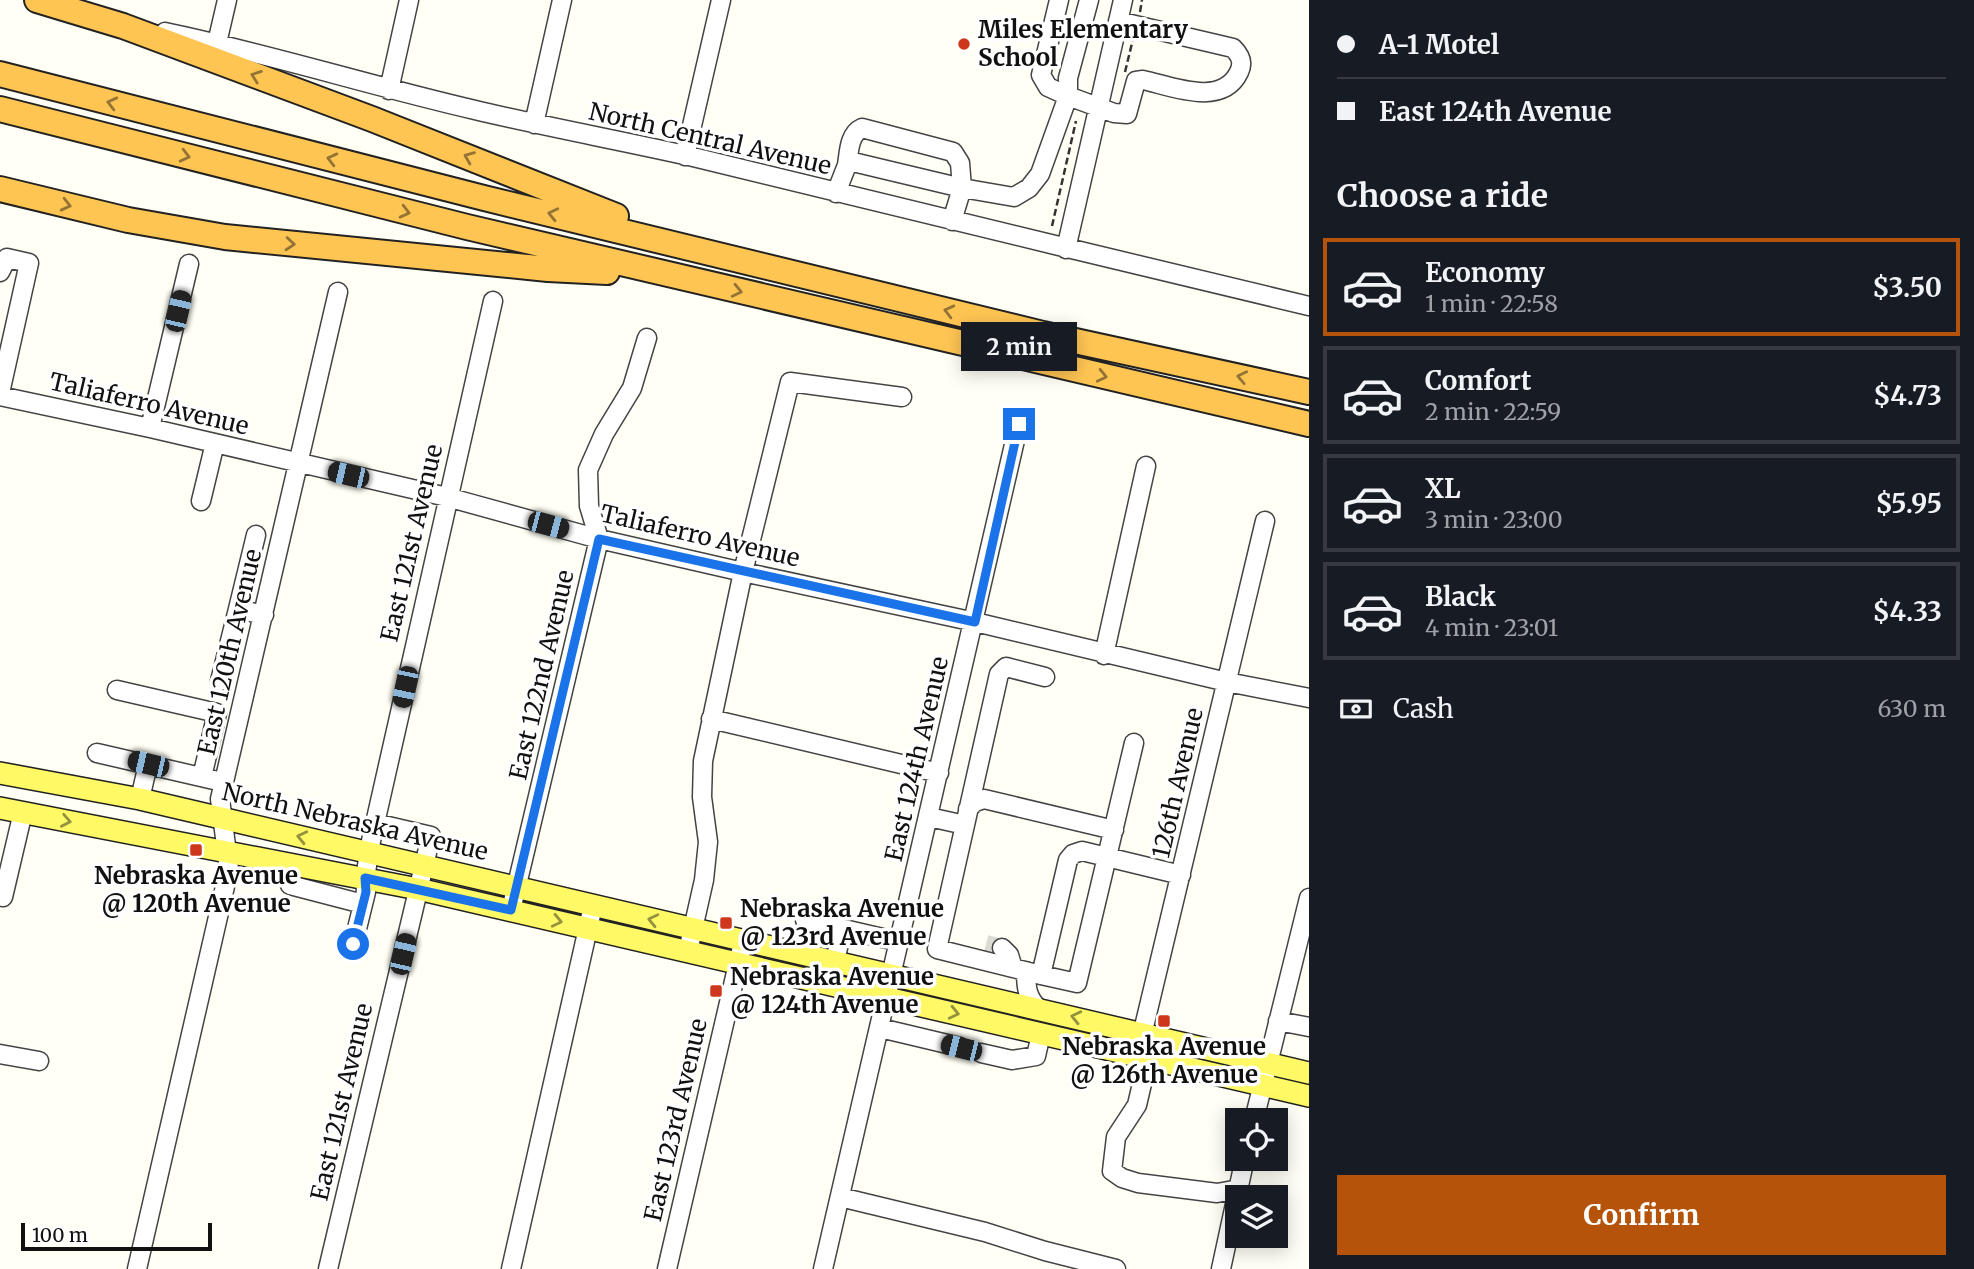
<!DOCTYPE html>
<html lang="en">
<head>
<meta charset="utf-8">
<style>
	body { margin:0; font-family:Merriweather,serif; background:#20242c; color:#f1f3f6; height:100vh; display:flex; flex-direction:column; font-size:26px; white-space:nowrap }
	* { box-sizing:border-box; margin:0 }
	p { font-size:23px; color:#9ea1a6 }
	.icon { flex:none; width:38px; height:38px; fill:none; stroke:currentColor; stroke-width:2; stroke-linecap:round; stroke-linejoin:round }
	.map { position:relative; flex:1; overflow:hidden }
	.details { display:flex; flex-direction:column; background:#171b24; width:665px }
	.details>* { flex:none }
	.guide { display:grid; align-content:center; height:154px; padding:0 28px; background:#171b24 }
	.tools { position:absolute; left:1225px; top:1108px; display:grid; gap:14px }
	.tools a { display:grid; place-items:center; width:63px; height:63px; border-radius:0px; background:#171b24; box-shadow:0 4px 18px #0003; font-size:35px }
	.scale { position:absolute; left:21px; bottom:18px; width:191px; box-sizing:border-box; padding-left:7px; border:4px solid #111; border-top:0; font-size:19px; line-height:24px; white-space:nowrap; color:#111; -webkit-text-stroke:5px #fff; paint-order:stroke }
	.end { position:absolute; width:32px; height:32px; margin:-16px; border:9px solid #1a73e8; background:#fff; box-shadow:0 0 0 4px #fff }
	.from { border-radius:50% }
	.bubble { position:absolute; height:49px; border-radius:0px; background:#171b24; box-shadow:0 4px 18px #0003; font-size:23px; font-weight:700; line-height:49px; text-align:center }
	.car { position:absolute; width:21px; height:42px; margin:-21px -10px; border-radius:9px; box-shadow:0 0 5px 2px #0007; background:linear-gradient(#222 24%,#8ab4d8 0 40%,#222 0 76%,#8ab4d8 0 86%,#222 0) }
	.guide b { display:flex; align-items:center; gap:24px; height:66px; font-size:26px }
	.guide b+b { border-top:2px solid #363941 }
	.guide i { width:18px; height:18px; background:#f1f3f6 }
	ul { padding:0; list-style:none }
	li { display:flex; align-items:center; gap:21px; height:98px; margin:0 14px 10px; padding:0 14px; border:4px solid #363941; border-radius:0px }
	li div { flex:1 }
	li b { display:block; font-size:26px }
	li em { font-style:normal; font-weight:700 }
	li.current { border-color:#b45309 }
	li>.icon { width:63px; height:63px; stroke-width:1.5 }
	h2 { padding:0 28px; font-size:32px; line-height:84px }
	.pay { display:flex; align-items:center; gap:18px; height:77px; padding:0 28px; font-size:26px }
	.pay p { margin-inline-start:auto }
	.button { display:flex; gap:14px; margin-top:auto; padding:14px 28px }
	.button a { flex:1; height:80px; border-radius:0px; background:#b45309; color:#fff; font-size:28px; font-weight:700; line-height:80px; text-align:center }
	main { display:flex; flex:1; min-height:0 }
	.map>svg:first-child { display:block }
</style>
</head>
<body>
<main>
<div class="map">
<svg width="1309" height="1269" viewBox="0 0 1309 1269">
	<rect width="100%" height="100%" fill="#fffff5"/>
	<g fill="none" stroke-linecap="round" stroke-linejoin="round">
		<path stroke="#dbdbd3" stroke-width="18" stroke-dasharray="18 9" stroke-linecap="butt" d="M986,944L1002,948"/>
		<g stroke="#444" stroke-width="21">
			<path id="minor" d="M1089,0L1068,78V96L1114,113L1127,114L1136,81L1143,80C1171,86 1222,108 1239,72C1244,62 1240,55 1233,48L1118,21
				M165,32C270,54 371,86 475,110C546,127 618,140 689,156C896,206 1102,257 1309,306
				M217,43L227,0
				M389,90L409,0
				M534,124L562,0
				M685,156L721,0
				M836,193L847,165L853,162L962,188L960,163L953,152L862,128C849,134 849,152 847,165
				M952,221L962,188L1014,197L1029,188L1040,174L1068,96L1048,87L1041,75L1059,0
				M1066,249L1123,0
				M0,272L7,258L29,263L0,393
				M0,396L150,428L447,497L599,539L743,572L975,622L1227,682L1309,698
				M150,428L189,264
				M201,501L215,443
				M238,609L256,535
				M1104,655L1146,466
				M220,681L238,609L264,615
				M117,690L217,713L202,777
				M711,719L939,773
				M1134,743L1077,983L1041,975L1068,860L1073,854L1082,851L1181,875
				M97,753L214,780
				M140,799L148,764
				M968,809L975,802L984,799L1114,830
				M929,817L965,825L937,949L1041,975
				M965,825L999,674L1006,667L1045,677
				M290,885L363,904
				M3,897L23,812
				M511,910L599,539L589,506L588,470L604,434L632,388L647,338
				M805,920L900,942
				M353,945L366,892L365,878L371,841L493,301
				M1002,948L1009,955L1013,968
				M688,951L704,880L708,842L702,797L703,761L743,572L790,382L902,397
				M835,962L842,929
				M1026,971C1026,987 1027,998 1039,1009
				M1278,1021L1309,1027
				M880,1028L960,1047
				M981,1053L1012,1060L1036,1056L1041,1034
				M0,1054L39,1061
				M1137,1056L1265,521
				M1148,1058L1137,1105L1116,1137L1112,1171L1122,1178L1138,1183L1217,1193L1239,1189
				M1254,1120L1309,898
				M840,1197L985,1232L1045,1251L1116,1269
				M137,1269L229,869L220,799L338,292
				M328,1269L431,836L375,823
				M511,1269L593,906
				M667,1269L741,951
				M823,1269L1019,423
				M1221,1269L1245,1158"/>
		</g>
		<g stroke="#222" stroke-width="24">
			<path id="major" d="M0,773L140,799L221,818L1309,1073
				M0,808L418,889L1309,1096"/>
		</g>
		<g stroke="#222" stroke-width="28">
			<path id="highway" d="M37,0L123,26L372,119L616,216
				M0,74L484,198L1043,334L1309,392
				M0,109L467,227L1309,424
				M0,189L128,220L225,237L548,269L607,272"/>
		</g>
		<path stroke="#333" stroke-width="2.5" stroke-dasharray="7 3.5" stroke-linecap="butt" d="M1140,12L1142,0
			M1125,72L1133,39
			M1052,226L1076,121"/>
		<use href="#minor" stroke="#fff" stroke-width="18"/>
		<use href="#major" stroke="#fff965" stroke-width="21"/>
		<use href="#highway" stroke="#ffc553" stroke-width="24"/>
	</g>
	<defs><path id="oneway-chevron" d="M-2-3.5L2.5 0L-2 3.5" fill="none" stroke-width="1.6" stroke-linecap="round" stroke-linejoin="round" transform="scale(1.75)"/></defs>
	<g stroke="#947435">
		<use href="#oneway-chevron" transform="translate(256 76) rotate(-160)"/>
		<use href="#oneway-chevron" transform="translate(112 103) rotate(-166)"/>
		<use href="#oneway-chevron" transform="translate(185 156) rotate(14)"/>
		<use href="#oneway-chevron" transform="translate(469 157) rotate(-158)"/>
		<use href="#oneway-chevron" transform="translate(332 159) rotate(-166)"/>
		<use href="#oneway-chevron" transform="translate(66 205) rotate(14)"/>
		<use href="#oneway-chevron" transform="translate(405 212) rotate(14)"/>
		<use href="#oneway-chevron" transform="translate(553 214) rotate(-167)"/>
		<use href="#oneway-chevron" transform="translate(290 244) rotate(5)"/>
		<use href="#oneway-chevron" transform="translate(737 291) rotate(13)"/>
		<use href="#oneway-chevron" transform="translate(949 311) rotate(-166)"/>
		<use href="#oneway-chevron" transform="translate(1102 376) rotate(13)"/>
		<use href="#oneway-chevron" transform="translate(1242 377) rotate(-168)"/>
	</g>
	<g stroke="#94913f">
		<use href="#oneway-chevron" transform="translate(66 821) rotate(11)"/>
		<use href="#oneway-chevron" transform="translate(302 837) rotate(-167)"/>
		<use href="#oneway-chevron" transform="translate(653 920) rotate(-167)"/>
		<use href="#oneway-chevron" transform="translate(557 921) rotate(13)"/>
		<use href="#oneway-chevron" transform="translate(954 1013) rotate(13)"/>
		<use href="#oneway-chevron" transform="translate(1076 1017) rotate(-167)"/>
	</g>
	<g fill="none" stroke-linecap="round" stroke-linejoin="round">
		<path stroke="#1a73e8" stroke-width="9" d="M353,944L366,892L365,878L511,910L599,539L975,622L1019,424"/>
	</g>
	<g fill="#ce371b" stroke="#fff" stroke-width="2.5">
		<circle cx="964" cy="44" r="7"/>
		<rect x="189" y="843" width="14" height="14" rx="3.5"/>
		<rect x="719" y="916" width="14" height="14" rx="3.5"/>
		<rect x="709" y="984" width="14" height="14" rx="3.5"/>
		<rect x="1157" y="1014" width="14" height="14" rx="3.5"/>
	</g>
	<g text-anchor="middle" stroke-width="7" stroke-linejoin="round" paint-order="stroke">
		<g font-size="24" font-weight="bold" fill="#111" stroke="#fff" text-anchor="start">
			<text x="978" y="38">Miles Elementary<tspan x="978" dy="28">School</tspan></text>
			<text x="196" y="884" text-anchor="middle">Nebraska Avenue<tspan x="196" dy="28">@ 120th Avenue</tspan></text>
			<text x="740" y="917">Nebraska Avenue<tspan x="740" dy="28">@ 123rd Avenue</tspan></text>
			<text x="730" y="985">Nebraska Avenue<tspan x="730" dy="28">@ 124th Avenue</tspan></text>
			<text x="1164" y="1055" text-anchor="middle">Nebraska Avenue<tspan x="1164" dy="28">@ 126th Avenue</tspan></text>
		</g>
		<g font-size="24" fill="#111" stroke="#fff">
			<text transform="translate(710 139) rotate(13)" y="8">North Central Avenue</text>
			<text transform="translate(149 404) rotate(13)" y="8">Taliaferro Avenue</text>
			<text transform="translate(700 536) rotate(13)" y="8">Taliaferro Avenue</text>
			<text transform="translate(412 543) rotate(-77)" y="8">East 121st Avenue</text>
			<text transform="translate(230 652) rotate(-77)" y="8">East 120th Avenue</text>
			<text transform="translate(542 675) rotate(-77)" y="8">East 122nd Avenue</text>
			<text transform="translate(917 759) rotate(-77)" y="8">East 124th Avenue</text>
			<text transform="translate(1178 783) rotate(-77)" y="8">126th Avenue</text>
			<text transform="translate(355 822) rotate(13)" y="8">North Nebraska Avenue</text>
			<text transform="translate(342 1102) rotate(-77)" y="8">East 121st Avenue</text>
			<text transform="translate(676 1120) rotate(-77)" y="8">East 123rd Avenue</text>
		</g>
	</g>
</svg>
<div class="tools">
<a><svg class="icon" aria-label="locate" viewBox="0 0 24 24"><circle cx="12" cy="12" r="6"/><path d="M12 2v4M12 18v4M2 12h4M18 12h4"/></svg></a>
<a><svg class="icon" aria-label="layers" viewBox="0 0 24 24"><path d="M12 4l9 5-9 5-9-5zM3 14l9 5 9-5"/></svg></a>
</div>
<div class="scale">100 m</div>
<i class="end from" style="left:353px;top:944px"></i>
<i class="end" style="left:1019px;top:424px"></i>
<div class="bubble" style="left:961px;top:322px;width:116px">2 min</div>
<i class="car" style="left:178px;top:311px;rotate:13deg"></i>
<i class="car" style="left:348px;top:475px;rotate:283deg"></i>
<i class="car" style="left:548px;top:525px;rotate:105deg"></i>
<i class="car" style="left:405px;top:687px;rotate:192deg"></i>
<i class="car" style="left:148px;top:764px;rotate:283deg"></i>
<i class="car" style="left:403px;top:954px;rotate:13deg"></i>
<i class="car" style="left:961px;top:1048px;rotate:284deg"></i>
</div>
<section class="details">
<div class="guide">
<b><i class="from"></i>A-1 Motel</b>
<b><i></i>East 124th Avenue</b>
</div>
<h2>Choose a ride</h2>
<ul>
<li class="current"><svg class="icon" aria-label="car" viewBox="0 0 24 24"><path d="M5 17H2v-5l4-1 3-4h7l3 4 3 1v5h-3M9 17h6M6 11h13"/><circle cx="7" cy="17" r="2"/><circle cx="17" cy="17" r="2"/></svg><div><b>Economy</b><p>1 min · 22:58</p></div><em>$3.50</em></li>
<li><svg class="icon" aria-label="car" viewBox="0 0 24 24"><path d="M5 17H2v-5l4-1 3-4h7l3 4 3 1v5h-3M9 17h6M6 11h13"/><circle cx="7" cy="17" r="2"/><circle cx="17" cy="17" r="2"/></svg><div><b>Comfort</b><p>2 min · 22:59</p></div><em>$4.73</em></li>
<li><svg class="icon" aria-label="car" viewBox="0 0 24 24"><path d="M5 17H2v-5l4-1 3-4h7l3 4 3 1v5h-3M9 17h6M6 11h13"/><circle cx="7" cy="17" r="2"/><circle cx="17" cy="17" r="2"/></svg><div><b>XL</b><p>3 min · 23:00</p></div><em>$5.95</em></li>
<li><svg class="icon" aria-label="car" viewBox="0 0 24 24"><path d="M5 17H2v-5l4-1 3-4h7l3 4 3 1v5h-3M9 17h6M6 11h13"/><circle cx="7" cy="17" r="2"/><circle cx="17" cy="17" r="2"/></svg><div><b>Black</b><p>4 min · 23:01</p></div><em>$4.33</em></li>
</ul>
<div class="pay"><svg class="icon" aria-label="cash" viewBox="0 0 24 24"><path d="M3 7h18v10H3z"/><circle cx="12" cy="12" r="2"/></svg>Cash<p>630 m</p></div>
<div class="button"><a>Confirm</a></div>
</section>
</main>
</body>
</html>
